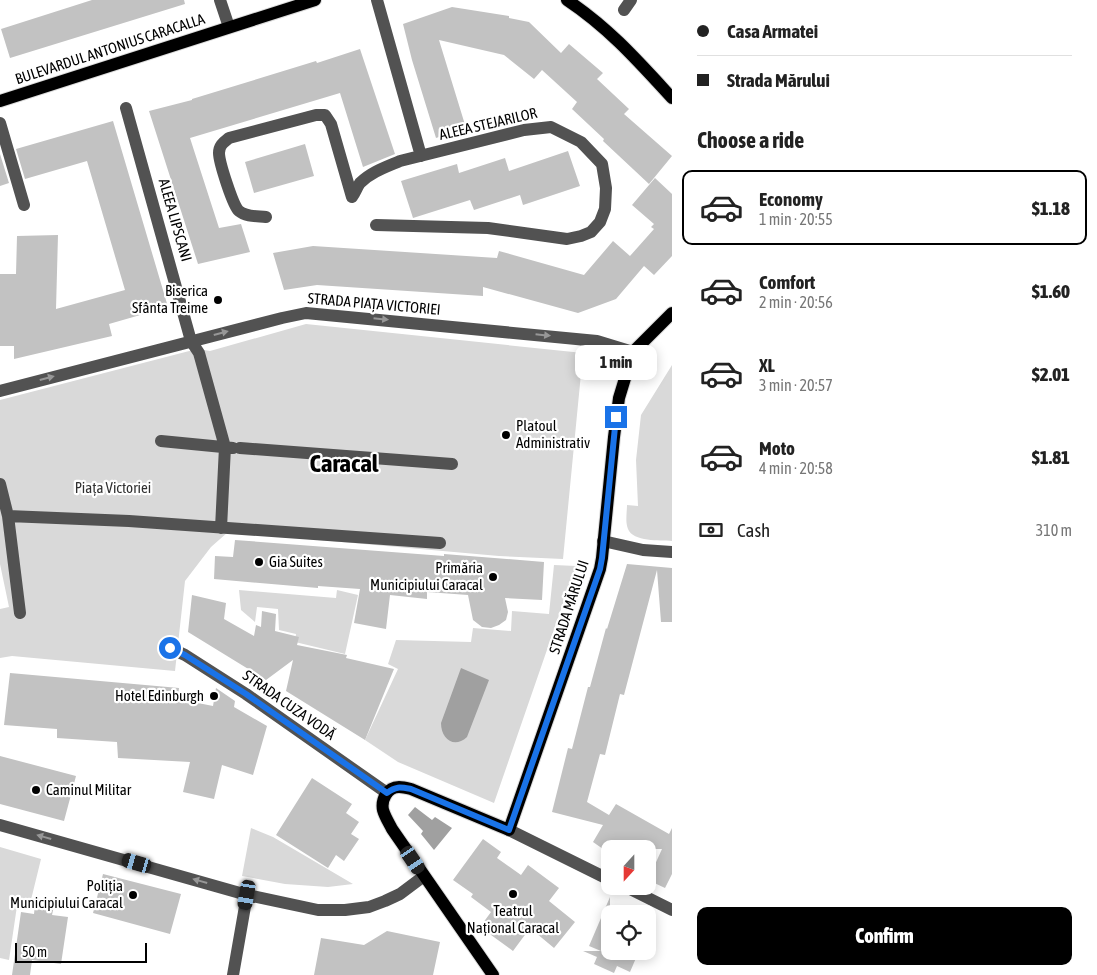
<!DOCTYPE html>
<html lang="en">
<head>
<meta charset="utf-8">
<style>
	body { margin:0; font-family:"Asap Condensed",sans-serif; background:#f2f2f2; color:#222; height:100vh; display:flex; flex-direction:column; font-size:19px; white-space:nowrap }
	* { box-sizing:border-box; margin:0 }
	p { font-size:16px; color:#767676 }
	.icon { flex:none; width:28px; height:28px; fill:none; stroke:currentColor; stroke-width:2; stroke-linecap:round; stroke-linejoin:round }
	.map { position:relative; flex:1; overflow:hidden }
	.panel { display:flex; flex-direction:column; background:#fff; width:425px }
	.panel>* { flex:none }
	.top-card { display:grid; align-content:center; height:110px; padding:0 25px; background:#fff }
	.needle { width:32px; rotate:201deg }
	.controls { position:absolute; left:601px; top:840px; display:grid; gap:10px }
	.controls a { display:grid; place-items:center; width:55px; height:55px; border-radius:10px; background:#fff; box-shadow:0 2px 12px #0003; font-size:25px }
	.scale { position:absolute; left:15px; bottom:12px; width:132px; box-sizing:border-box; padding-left:5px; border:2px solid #000; border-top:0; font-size:14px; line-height:18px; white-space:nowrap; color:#000; -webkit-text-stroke:4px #fff; paint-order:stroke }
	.end { position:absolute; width:22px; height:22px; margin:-11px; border:6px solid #1a73e8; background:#fff; box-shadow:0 0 0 2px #fff }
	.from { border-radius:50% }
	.bubble { position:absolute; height:35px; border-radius:10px; background:#fff; box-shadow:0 2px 12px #0003; font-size:16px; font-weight:800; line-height:35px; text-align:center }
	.car { position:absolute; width:15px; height:30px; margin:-15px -8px; border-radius:6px; box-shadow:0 0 4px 1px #0007; background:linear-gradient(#222 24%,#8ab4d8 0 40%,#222 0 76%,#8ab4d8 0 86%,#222 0) }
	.top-card b { display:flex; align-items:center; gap:18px; height:48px; font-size:19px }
	.top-card b+b { border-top:1px solid #e0e0e0 }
	.top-card i { width:12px; height:12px; background:#222 }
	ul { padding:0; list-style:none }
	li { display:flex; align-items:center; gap:15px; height:75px; margin:0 10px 8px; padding:0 15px; border:2px solid transparent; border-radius:10px }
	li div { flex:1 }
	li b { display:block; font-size:19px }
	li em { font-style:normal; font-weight:800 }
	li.active { border-color:#000 }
	li>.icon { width:45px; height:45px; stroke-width:1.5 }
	h2 { padding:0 25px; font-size:22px; line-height:60px }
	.pay { display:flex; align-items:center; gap:12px; height:55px; padding:0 25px; font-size:19px }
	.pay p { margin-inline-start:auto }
	.button { display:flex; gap:10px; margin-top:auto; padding:10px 25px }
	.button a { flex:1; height:58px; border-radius:10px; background:#000; color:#fff; font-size:20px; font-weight:800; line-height:58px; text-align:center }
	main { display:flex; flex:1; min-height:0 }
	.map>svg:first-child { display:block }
</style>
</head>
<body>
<main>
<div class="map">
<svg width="672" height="975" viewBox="0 0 672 975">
	<rect width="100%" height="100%" fill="#fff"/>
	<path fill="#d9d9d9" d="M306,324L583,353L563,559L499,556L228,532L211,547L185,581L175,671L12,656L0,658V609L9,607L0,564V400L197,349L210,351Z
		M672,365V541C660,540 633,542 628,529C625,522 627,512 627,505L638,506L636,460L641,415Z
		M554,565L576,566L494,803L398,762L365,740L398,669L388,664L396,640L471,642L473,628L511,631L512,611L549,614Z
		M239,590L336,598L337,590L358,595L345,654L295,642L296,634L279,630L278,609L257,607L255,622L241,610Z
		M251,828L273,837L353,884L328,887L285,884L242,876Z
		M0,847L41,859L29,908L17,906L9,960L0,958Z"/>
	<path fill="#a0a0a0" d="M461,668L489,680L467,737C454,749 441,739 441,723Z
		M415,807L432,820L435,817L452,828L434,850L421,834L423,831L408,815Z"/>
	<path fill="#c2c2c2" d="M92,0H184L185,4L10,58L1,29Z
		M452,7L509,16V18L529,22L561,53L569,44L603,73L597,79L629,109L624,114L672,156L649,184L603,141L604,139L572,109L577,102L542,70L534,79L504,55L439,40L466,128L436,138L412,60L403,24Z
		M360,49L395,154L363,167L340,93L190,138L219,228L241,224L250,252L198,264L149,111L192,100V99L316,61L317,63Z
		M113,121L168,307L109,324L112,336L14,359V346H0V274H16L17,236L58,235L56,309L125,290L87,161L25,179L16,149Z
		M305,144L314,176L254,193L245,162Z
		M568,151L580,186L523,205L520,195L474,210L470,200L413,218L401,181L457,164L459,173L505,158L509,171Z
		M0,154L9,183L0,186Z
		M655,178L672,194V256L654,275L644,266L616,299L578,313L483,287V296L317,285L284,290L273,253L313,246L497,258L499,251L584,275L613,241L630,256L654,229L651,227L654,224L632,205Z
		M235,540L444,556V554L544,562L542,600L505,598L508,612L506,620L499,625L491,628L482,627L473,620L468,595L427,592V599L390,595L386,629L354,623L360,589L318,586V588L214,579L215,556L233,557Z
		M627,564L672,568V622H661L657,570L624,695L620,694L605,755L600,754L587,802L609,815L616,804L669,834L672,828V874L665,888L648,880L662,849H603L593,842L603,825L552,812L568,748L572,749L588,687H590L606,628L607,629Z
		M192,595L226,603L224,619L254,636L256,625L261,627L262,611L276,614L275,631L299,637L297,645L347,655L346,658L394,669L365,740L286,691L293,660L266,680L188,632Z
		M10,673L179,688L178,699L213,706L216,688L235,701L234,707L267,726L253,775L222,765L214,799L183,792L190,762L118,758L117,742L57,738V729L4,725Z
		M0,756L76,776L64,821L0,804Z
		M312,778L352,804L346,813L359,822L351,834L359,839L344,861L336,855L328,868L276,835Z
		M483,839L501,852L497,858L521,875L528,865L559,888L549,901L575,922L554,948L530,928L513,951L480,927L491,912L471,897L473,894L453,880Z
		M103,874L181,894L170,934L93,913Z
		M610,897V951H639L630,972L617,966L614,973L594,964L597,957L583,951H601L589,946Z
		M35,904L54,906L52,915L68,917L61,964L32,960L30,975H12L21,912L34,914Z
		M387,931L440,942L433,975H314L321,938L364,945Z"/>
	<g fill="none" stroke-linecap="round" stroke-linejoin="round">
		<g stroke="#dbdbdb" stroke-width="14">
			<path id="major" d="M567,0C609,28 638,61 672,98
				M0,101L315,0
				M493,975L392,829C389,823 385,817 383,810C381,800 387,787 399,787C403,787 407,788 411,789L509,830L600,569L602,558L614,437L619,398L633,352L672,313"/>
		</g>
		<path stroke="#525252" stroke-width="12" d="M220,0L229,27
			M377,0L421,156
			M624,10L631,0
			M126,108L191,341L199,353L225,447L221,528
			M0,123L24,205
			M352,197C355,193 357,187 360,183C371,172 386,167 400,161L524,130L551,127L581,142L602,164L606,188L605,209L600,222L591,232L581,236L567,239L488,228L376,225
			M266,217C258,216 246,217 239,211C233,206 219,162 219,153C219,145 224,142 229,138L316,115H325L331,124L352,197
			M0,391L282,318L306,313L597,341L633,352
			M161,441L233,448
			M240,448L452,464
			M0,484L8,516L20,613
			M8,516L129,521L440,543
			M603,541L643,550L672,552
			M170,648L185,655L246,694L387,793
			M0,825L247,895L318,910H345L369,907L385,901L400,894L424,876
			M509,830L610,880
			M624,886L672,910
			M233,975L247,895"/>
		<use href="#major" stroke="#000" stroke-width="12"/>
	</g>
	<defs><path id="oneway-solid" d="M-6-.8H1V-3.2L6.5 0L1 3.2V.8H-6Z" transform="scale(1.25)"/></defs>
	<g fill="#979797">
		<use href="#oneway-solid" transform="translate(381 319) rotate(6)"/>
		<use href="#oneway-solid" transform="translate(221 333) rotate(-15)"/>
		<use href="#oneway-solid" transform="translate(543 335) rotate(6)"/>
		<use href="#oneway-solid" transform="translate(47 378) rotate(-15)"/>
		<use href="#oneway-solid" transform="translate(44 837) rotate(-164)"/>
		<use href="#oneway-solid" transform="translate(200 881) rotate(-164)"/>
	</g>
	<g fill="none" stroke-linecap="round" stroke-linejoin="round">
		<path stroke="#1a73e8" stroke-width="6" d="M170,648L185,655L246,694L387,793C396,786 400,787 411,789L509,830L600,569L602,558L616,417"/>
	</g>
	<g fill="#000" stroke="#fff" stroke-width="2">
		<circle cx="218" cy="300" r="5"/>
		<circle cx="506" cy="435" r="5"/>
		<circle cx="259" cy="562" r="5"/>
		<circle cx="493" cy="577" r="5"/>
		<circle cx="214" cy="696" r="5"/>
		<circle cx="36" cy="790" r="5"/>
		<circle cx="513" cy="894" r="5"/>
		<circle cx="133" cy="895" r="5"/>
	</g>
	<g text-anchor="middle" stroke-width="4.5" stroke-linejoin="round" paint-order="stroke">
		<g font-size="15" fill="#000" stroke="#fff">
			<text transform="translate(110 49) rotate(-18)" y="5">BULEVARDUL ANTONIUS CARACALLA</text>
			<text transform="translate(488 124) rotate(-13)" y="5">ALEEA STEJARILOR</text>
			<text transform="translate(175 220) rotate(74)" y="5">ALEEA LIPSCANI</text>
			<text transform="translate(374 304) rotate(5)" y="5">STRADA PIAȚA VICTORIEI</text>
			<text transform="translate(569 607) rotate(-72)" y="5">STRADA MĂRULUI</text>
			<text transform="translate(289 705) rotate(35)" y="5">STRADA CUZA VODĂ</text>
		</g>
		<g font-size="15" fill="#000" stroke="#fff" text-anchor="end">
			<text x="208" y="296">Biserica<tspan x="208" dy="17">Sfânta Treime</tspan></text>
			<text x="516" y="431" text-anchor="start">Platoul<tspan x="516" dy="17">Administrativ</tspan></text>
			<text x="269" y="567" text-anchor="start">Gia Suites</text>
			<text x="483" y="573">Primăria<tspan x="483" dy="17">Municipiului Caracal</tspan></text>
			<text x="204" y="701">Hotel Edinburgh</text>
			<text x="46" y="795" text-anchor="start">Caminul Militar</text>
			<text x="123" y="891">Poliția<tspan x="123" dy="17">Municipiului Caracal</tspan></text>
			<text x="513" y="916" text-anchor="middle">Teatrul<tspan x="513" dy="17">Național Caracal</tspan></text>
		</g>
		<g font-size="15" fill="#303030" stroke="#fff">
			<text x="113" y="493">Piața Victoriei</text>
		</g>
		<g font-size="25" font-weight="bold" fill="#000" stroke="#fff">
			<text x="344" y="472">Caracal</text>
		</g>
	</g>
</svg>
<div class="controls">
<a><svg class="needle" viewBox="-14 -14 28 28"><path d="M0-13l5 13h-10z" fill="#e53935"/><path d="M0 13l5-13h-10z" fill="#767676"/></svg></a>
<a><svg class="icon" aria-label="locate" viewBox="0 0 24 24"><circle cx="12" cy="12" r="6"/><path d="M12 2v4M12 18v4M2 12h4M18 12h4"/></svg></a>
</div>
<div class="scale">50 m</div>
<i class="end from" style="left:170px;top:648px"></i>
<i class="end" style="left:616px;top:417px"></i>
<div class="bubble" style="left:575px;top:345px;width:82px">1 min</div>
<i class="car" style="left:413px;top:860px;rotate:146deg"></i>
<i class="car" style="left:137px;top:863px;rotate:286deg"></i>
<i class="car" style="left:247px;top:895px;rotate:190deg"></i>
</div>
<section class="panel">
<div class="top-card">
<b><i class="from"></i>Casa Armatei</b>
<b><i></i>Strada Mărului</b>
</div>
<h2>Choose a ride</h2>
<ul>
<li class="active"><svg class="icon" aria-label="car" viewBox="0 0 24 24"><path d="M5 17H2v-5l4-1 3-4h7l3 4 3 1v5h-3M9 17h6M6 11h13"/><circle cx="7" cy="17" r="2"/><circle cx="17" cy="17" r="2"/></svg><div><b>Economy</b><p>1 min · 20:55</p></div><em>$1.18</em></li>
<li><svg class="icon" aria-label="car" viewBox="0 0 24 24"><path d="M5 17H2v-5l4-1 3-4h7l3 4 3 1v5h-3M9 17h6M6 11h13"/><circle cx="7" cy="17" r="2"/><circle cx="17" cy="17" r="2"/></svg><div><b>Comfort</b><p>2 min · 20:56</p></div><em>$1.60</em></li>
<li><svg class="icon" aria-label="car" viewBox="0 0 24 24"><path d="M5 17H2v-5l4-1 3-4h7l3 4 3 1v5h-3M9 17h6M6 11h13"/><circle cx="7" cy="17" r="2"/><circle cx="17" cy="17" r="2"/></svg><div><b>XL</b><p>3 min · 20:57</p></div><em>$2.01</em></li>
<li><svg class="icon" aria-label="car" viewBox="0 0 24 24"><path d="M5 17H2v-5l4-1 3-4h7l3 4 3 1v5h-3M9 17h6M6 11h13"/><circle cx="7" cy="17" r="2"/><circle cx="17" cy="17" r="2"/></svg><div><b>Moto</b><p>4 min · 20:58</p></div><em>$1.81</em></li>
</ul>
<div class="pay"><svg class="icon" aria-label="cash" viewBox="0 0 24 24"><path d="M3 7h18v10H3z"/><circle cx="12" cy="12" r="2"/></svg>Cash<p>310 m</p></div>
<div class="button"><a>Confirm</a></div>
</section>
</main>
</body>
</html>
